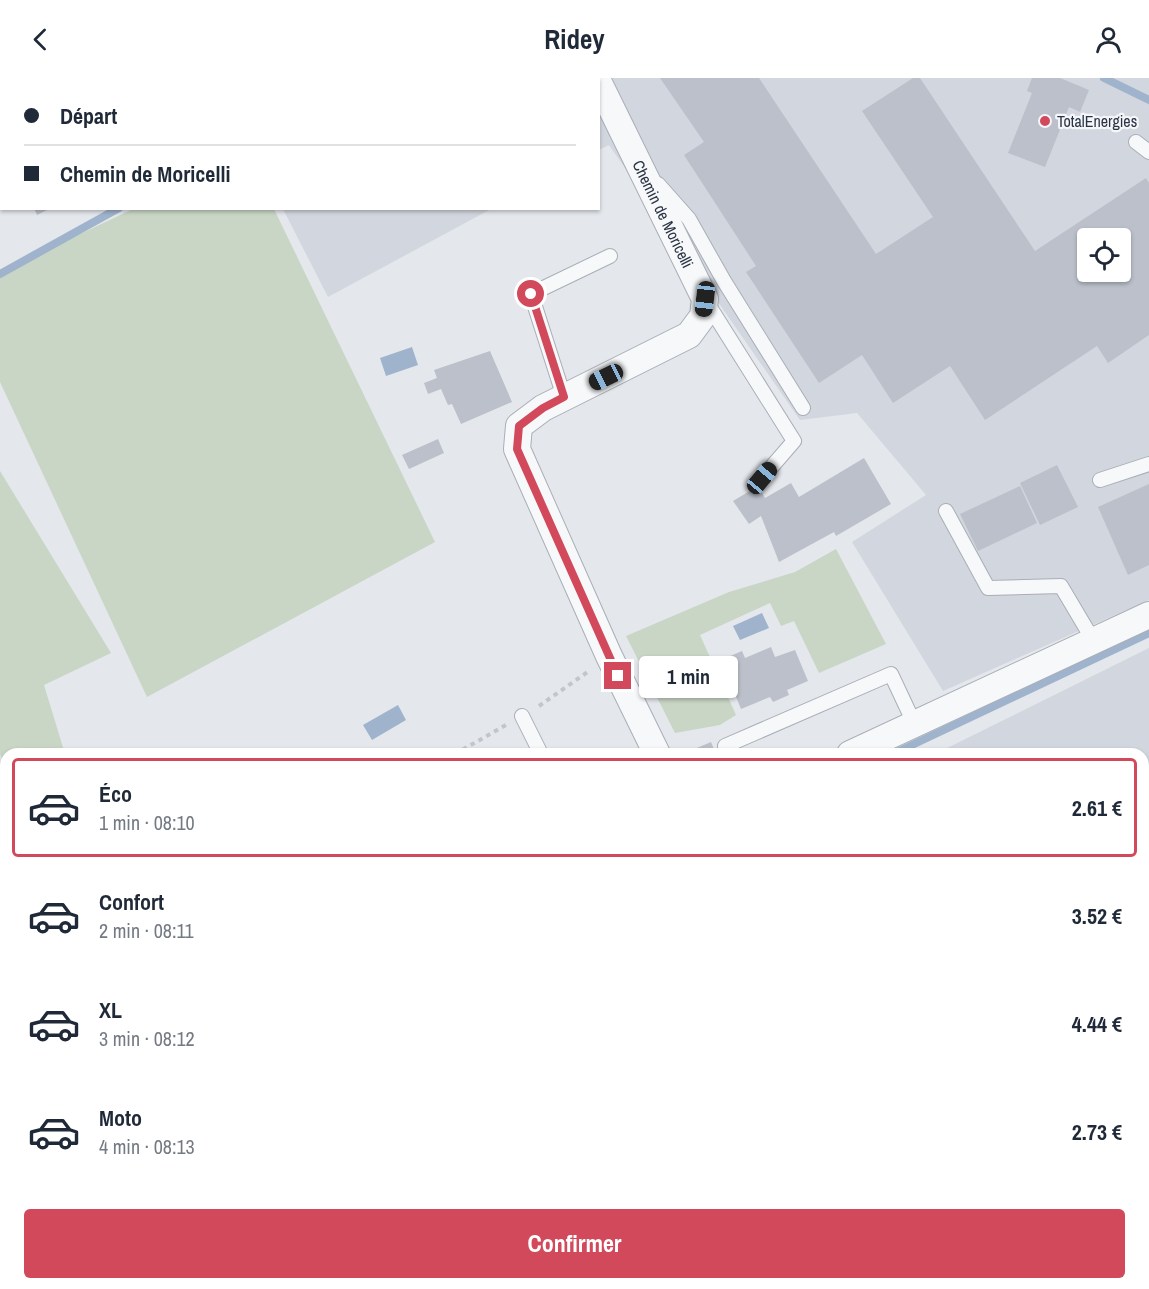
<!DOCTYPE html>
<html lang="fr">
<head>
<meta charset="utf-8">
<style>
	body { margin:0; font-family:"Archivo Narrow",sans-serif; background:#f2f2f3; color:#1f2937; height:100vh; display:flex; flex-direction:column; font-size:22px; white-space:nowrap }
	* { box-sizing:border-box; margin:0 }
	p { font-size:20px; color:#747a83 }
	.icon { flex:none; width:33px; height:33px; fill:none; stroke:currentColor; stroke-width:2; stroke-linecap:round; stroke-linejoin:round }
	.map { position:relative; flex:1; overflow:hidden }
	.sheet { position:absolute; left:0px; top:670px; width:1149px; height:542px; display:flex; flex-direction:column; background:#fff; border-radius:18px 18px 0 0; box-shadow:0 2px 4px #0004 }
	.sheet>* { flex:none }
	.hud { position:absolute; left:0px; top:0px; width:600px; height:132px; box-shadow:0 2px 4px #0004; display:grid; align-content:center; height:132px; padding:0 24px; background:#fff }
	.controls { position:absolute; left:1077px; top:150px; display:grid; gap:12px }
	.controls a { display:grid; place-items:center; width:54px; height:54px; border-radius:6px; background:#fff; box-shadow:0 2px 4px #0004; font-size:30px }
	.end { position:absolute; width:27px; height:27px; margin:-14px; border:8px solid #d1495b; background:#fff; box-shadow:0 0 0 3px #fff }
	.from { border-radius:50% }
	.bubble { position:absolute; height:42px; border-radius:6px; background:#fff; box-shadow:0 2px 4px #0004; font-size:20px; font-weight:700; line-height:42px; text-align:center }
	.car { position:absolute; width:18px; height:36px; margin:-18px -9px; border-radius:8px; box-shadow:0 0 4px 2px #0007; background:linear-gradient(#222 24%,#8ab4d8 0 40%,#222 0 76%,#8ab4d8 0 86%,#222 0) }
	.hud b { display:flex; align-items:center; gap:21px; height:57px; font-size:22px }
	.hud b+b { border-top:2px solid #e0e1e3 }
	.hud i { width:15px; height:15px; background:#1f2937 }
	ul { padding:10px 0 0; list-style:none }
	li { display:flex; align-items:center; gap:18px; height:99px; margin:0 12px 9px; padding:0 12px; border:3px solid transparent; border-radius:6px }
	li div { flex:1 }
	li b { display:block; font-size:22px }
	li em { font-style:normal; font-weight:700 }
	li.active { border-color:#d1495b }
	li>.icon { width:54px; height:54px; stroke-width:1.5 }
	.primary-button { display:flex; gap:12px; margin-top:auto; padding:12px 24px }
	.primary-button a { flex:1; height:69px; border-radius:6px; background:#d1495b; color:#fff; font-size:24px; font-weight:700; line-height:69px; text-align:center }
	header { display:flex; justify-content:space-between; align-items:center; height:78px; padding:0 24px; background:#fff; font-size:27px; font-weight:700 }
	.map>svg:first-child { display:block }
</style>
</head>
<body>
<header><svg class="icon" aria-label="back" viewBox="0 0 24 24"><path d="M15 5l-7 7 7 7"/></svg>Ridey<svg class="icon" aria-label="person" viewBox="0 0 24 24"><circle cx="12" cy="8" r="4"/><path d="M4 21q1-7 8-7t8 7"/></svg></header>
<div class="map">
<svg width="1149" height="1211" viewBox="0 0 1149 1211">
	<rect width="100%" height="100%" fill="#e4e7ec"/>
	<path fill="#d2d6de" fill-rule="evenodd" d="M103,0H1149V522L943,613L852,464L926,417L857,335L800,342L609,67L599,72L598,2ZM1088,160H1120V194H1088Z
		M283,131H491L328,219Z
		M1149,570V1103L1143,1106V676H935Z"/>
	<path fill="#c9d6c5" d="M133,131H274L435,464L147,619L0,304V194Z
		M0,393L111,575L44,607L65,676H6V690L0,676Z
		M836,471L886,566L819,595L794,543L781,548L770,525L700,557L736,637L720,647L675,655L626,558L729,514L795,494Z
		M1149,1102V1211H942L940,1206H1143V1104Z
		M36,1206H438L440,1211H25Z
		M477,1206H891L893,1211H461Z"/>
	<path fill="#9fb4cc" d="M412,269L418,287L386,298L380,280Z
		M762,535L769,550L740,562L733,548Z
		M398,627L406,642L372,662L363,647Z"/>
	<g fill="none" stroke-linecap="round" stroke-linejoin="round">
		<path stroke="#9fb4cc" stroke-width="8" d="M1104,0L1149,22
			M354,2L357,0
			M0,196L119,130
			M893,676L1149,555"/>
	</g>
	<path fill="#bbc0ca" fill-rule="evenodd" d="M660,0H759L876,176L933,139L862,33L913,0H920L1035,173L1146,100L1149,105V257L1108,285L1097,268L985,342L950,288L893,325L862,277L819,305L746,194L756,188L684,77L704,64ZM1088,160H1120V194H1088Z
		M1032,0H1060L1089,12L1080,34L1069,29L1045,89L1008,75L1032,15L1027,13Z
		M34,130H51L37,137Z
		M490,273L512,324L461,346L452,326L448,327L441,311L428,316L424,305L437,300L434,292Z
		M438,361L444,375L409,391L402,377Z
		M864,380L891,426L836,458L834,454L779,484L761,438L749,446L733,423L758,408L765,420L791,405L799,419Z
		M1057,387L1078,429L1040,447L1020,405Z
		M1149,406V487L1128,497L1098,429Z
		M1020,408L1037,445L978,473L960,436Z
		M771,569L775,579L795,572L808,603L787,612L789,617L773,624L770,619L741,631L721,582L742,573L745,580Z
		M711,664L716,676H686L685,675Z
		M6,823V894L0,897V826Z
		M6,1017V1063L0,1051V1019Z
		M6,1107V1167L0,1170V1111Z"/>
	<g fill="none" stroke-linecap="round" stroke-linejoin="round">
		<g stroke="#a9aeb7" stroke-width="16">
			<path id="service" d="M82,0L83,2
				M552,2L555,0
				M1136,64L1149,74
				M658,106L689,141L724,203L803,330
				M706,223L794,363L762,400
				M564,319L531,216L610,178
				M1100,402L1149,386
				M946,433L988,510L1061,508L1093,562
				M522,638L541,676
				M725,668L891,596L914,645
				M0,735L6,728
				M0,918L6,916"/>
		</g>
		<g stroke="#a9aeb7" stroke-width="28">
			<g id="minor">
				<path id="s1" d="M598,3L705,221L703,238L689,257L543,330L519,348L517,371L609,578L657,676"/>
				<path d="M850,676L1149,537"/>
				<path d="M917,1206L920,1211"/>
			</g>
		</g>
		<path stroke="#c2c5cb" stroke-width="4" stroke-dasharray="4.5 4.5" stroke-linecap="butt" d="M539,628L589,593
			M455,676L506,647
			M0,1191L6,1182"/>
		<use href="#service" stroke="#f7f8fa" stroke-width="14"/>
		<use href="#minor" stroke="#f7f8fa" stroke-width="26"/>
	</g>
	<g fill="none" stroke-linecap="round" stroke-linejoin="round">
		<path stroke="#d1495b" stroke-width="8" d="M531,216L564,319L543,330L519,348L517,371L618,598"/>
	</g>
	<circle fill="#d1495b" stroke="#f4f6f9" stroke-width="2" cx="1045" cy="43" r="6"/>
	<g text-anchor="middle" stroke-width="4.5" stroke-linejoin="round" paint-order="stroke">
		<g font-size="16" fill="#2b3445" stroke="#f4f6f9" text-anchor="start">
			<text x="1057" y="49">TotalEnergies</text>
		</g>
		<g font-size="16" fill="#2b3445" stroke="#f4f6f9">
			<text dy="6" stroke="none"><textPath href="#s1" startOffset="148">Chemin de Moricelli</textPath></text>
		</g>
	</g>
</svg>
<div class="controls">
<a><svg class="icon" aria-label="locate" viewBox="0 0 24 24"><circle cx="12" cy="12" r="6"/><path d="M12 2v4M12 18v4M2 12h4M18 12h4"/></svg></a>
</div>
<i class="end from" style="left:531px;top:216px"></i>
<i class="end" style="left:618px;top:598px"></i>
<div class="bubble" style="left:639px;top:578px;width:99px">1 min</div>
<i class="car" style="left:705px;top:221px;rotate:187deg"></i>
<i class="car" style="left:606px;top:299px;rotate:244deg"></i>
<i class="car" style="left:762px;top:400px;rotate:40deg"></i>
<div class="hud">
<b><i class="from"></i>Départ</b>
<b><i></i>Chemin de Moricelli</b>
</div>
<section class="sheet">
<ul>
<li class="active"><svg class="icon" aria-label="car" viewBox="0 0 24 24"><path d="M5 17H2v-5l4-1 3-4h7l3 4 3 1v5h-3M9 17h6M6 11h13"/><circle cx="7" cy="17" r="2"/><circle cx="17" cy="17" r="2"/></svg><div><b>Éco</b><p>1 min · 08:10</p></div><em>2.61 €</em></li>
<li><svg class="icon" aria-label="car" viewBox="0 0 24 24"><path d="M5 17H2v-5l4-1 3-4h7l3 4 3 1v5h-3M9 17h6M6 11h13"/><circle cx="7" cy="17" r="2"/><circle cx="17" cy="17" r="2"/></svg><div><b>Confort</b><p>2 min · 08:11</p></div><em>3.52 €</em></li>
<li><svg class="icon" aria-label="car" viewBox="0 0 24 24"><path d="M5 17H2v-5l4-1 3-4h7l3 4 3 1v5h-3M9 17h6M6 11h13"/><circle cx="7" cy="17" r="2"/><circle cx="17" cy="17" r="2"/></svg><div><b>XL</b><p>3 min · 08:12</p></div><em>4.44 €</em></li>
<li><svg class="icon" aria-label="car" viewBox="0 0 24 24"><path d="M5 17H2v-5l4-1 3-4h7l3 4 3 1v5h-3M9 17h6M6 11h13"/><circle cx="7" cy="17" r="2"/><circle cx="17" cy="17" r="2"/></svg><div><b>Moto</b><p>4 min · 08:13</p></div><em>2.73 €</em></li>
</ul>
<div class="primary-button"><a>Confirmer</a></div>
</section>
</div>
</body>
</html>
